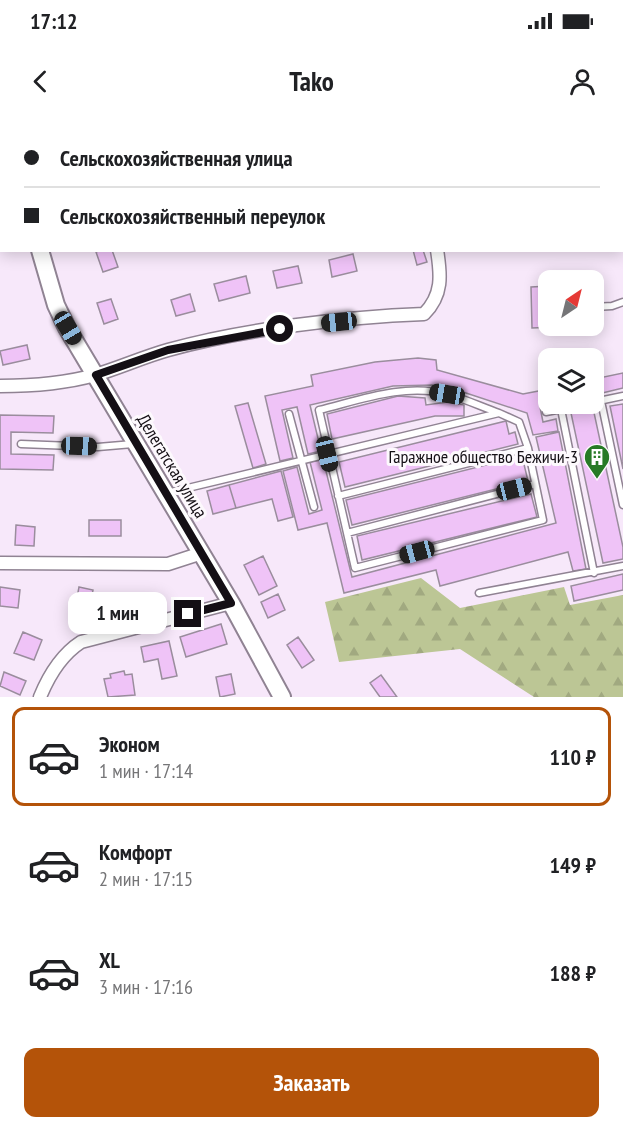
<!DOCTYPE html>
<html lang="ru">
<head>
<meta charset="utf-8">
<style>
	body { margin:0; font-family:"PT Sans Narrow",sans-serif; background:#f2f2f2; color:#202124; height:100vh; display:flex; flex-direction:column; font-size:22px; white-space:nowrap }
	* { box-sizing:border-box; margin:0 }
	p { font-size:20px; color:#757577 }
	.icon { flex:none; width:33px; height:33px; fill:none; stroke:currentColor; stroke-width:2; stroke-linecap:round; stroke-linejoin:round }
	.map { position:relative; height:577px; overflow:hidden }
	.details { display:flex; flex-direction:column; background:#fff; flex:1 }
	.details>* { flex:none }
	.hud { position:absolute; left:0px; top:0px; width:624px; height:132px; box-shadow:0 3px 15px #0003; display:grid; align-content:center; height:132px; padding:0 24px; background:#fff }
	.needle { width:39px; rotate:35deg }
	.tools { position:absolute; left:538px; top:150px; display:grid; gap:12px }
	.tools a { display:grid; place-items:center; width:66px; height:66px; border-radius:12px; background:#fff; box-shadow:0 3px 15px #0003; font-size:30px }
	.end { position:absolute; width:27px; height:27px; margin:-14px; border:8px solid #140f15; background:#fff; box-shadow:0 0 0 3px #fff }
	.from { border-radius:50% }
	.bubble { position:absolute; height:42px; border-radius:12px; background:#fff; box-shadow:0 3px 15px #0003; font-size:20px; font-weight:800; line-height:42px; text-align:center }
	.car { position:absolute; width:18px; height:36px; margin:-18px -9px; border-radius:8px; box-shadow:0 0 4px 2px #0007; background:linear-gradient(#222 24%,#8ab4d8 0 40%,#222 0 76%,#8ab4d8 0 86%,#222 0) }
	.hud b { display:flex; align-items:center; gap:21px; height:57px; font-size:22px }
	.hud b+b { border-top:2px solid #e0e0e0 }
	.hud i { width:15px; height:15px; background:#202124 }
	ul { padding:10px 0 0; list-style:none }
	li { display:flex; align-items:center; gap:18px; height:99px; margin:0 12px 9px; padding:0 12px; border:3px solid transparent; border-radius:12px }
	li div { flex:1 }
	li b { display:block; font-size:22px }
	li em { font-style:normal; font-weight:800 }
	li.current { border-color:#b45309 }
	li>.icon { width:54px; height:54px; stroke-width:1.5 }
	.button { display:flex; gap:12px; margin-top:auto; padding:12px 24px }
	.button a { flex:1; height:69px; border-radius:12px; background:#b45309; color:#fff; font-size:24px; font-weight:800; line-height:69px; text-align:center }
	.status { display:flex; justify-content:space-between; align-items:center; height:42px; padding:0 30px; background:#fff; direction:ltr }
	.status svg { height:16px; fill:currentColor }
	header { display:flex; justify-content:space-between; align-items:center; height:78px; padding:0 24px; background:#fff; font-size:27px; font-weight:800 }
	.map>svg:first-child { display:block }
</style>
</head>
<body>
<div class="status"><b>17:12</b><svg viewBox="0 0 49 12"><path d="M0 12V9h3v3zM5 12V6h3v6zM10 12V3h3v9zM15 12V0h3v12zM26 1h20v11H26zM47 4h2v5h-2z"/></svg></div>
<header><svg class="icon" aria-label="back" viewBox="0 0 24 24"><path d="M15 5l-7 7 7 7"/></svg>Tako<svg class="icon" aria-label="person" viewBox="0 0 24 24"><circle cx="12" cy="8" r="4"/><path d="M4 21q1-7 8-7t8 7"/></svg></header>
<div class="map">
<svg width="623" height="577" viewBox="0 0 623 577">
	<defs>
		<pattern id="forest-firs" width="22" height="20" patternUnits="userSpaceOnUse" patternTransform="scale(1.5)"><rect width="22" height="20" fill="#bcc695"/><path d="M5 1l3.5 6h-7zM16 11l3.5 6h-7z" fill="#a1a980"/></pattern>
	</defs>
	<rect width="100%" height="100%" fill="#f7e8fa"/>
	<path fill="url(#forest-firs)" d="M421,458L460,488L564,467L570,485L623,475V577H534L460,529L339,542L325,482Z"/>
	<path fill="#efc3f7" stroke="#9a8d9d" stroke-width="1.5" d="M101,130H112L118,147L103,152L96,132Z
		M413,130H423L427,142L417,145Z
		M353,134L357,151L332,157L329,140Z
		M298,146L302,163L277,168L273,151Z
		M246,156L250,173L219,181L214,164Z
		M549,166V206L557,207L532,208L531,167Z
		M190,174L195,191L176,196L171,180Z
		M111,179L118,199L104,204L97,183Z
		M27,225L30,239L3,245L0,231Z
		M418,238L436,240L437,250L523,274L549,269V284H556L540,287L543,302L556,299L558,311L533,315L527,293L466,273L432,265L393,266L310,285L321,331L308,334L297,287L282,290L293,338L280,341L265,276L313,266L311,255L375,242Z
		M623,253V268L594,275V259Z
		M398,276L425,278L426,285L448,282L464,285V296H435L332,319L327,294Z
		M248,283L266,344L253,348L235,286Z
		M623,284V349L610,286Z
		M593,288L623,427V439L603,443L571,293Z
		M0,295L54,296L53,313L11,312V334L54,335L53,350L0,349Z
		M506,301L509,314L515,312L518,324L345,367L339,342Z
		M559,312L586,449L573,451L568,432L440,466L436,450L344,473L327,403L298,410L283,351L297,347L309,394L322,390L310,342L323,339L352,457L556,403L536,317Z
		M522,336L528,361L352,405L346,380Z
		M281,351L293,397L278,401L272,379L236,388L229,365Z
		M229,365L236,388L213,394L207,371Z
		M531,374L537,397L362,440L357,416Z
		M89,400H121V416H89Z
		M16,405L35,407L34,426L15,425Z
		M263,436L277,466L259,475L244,445Z
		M623,454V470L574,481L571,466Z
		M0,467L20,470L18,488L0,486Z
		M79,467L93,470L90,485L76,483Z
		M278,474L285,490L268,498L261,482Z
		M221,504L227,524L186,537L180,517Z
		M23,512L42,520L34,540L14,533Z
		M298,517L314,540L302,548L287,525Z
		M169,521L177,556L162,559L158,539L144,542L141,527Z
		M124,551L125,555L132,554L135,575L108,577L104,559L111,558L110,554Z
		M4,552L26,561L20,575L0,566Z
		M231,554L235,574L220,577L216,557Z
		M381,555L397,577H380L370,563Z"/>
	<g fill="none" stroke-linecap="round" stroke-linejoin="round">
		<g stroke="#908393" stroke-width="9">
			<path id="lane" d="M594,187L612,186L623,182
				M601,281L623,385
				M594,282L623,276
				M561,289L594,453
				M546,292L588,284
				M289,294L314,387
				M21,324L98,327L133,324
				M167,373L499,293L519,302L528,328L543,400L355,448L319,290C360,280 404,263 447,274C465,279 482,287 499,293
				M338,376L528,328
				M347,413L535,364
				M479,473L623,446"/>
		</g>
		<g stroke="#908393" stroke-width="15">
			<path id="street" d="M405,0V2
				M0,266C32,266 63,264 95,255C119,248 143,237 168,230C243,209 346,197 424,194C443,175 441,155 437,130
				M0,443L168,444L202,433
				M40,577C49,555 61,535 81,522L231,483"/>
		</g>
		<g stroke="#908393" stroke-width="20">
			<path id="secondary" d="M10,0V2
				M40,130L56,185L67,208L231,483L282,577"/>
		</g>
		<use href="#lane" stroke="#fff" stroke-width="6"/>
		<use href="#street" stroke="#fff" stroke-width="12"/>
		<use href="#secondary" stroke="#fff" stroke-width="16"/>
	</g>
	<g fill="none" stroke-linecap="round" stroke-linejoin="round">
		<path stroke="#140f15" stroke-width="8" d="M188,494L231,483L96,255L168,230L280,209"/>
	</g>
	<defs>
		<g id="building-pin" transform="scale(1.35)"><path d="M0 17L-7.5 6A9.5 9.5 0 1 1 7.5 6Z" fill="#277a26" stroke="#fdf9fd"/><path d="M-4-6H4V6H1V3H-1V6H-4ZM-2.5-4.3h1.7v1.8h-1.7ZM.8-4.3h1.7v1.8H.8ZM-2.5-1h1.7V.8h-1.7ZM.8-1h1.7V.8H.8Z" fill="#fff"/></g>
	</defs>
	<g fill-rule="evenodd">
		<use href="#building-pin" x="597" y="337"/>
	</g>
	<g text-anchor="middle" stroke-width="6" stroke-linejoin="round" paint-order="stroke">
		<g font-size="18" fill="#140f15" stroke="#fdf9fd" text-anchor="end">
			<text x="578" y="343">Гаражное общество Бежичи-3</text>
		</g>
		<g font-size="18" fill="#140f15" stroke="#fdf9fd">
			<text transform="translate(172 346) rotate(59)" y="6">Делегатская улица</text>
		</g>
	</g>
</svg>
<div class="tools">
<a><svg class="needle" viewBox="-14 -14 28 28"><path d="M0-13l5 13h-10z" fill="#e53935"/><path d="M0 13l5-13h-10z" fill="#757577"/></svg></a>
<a><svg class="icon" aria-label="layers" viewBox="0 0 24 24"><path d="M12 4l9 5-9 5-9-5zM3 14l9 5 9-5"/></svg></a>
</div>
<i class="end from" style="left:280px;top:209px"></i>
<i class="end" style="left:188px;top:494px"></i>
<div class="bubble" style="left:68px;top:472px;width:99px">1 мин</div>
<i class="car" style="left:339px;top:202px;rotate:264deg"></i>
<i class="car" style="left:68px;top:208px;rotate:149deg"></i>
<i class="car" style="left:447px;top:274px;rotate:279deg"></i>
<i class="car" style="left:79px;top:326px;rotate:92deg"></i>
<i class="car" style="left:327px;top:334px;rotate:166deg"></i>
<i class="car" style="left:514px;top:369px;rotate:76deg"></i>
<i class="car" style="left:417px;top:432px;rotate:255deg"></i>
<div class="hud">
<b><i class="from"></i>Сельскохозяйственная улица</b>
<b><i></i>Сельскохозяйственный переулок</b>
</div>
</div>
<section class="details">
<ul>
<li class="current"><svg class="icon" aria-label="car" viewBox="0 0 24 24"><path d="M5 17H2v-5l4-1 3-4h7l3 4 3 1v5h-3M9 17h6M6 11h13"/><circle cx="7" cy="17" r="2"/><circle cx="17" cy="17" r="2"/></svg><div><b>Эконом</b><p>1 мин · 17:14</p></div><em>110 ₽</em></li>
<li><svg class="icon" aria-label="car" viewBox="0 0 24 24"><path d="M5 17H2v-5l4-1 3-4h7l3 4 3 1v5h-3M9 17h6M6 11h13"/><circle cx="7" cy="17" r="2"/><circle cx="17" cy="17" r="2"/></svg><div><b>Комфорт</b><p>2 мин · 17:15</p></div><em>149 ₽</em></li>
<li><svg class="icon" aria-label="car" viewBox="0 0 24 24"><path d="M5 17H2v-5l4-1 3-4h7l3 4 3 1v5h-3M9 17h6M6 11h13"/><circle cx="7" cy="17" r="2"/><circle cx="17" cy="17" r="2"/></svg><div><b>XL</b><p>3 мин · 17:16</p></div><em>188 ₽</em></li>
</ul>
<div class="button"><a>Заказать</a></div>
</section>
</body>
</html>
